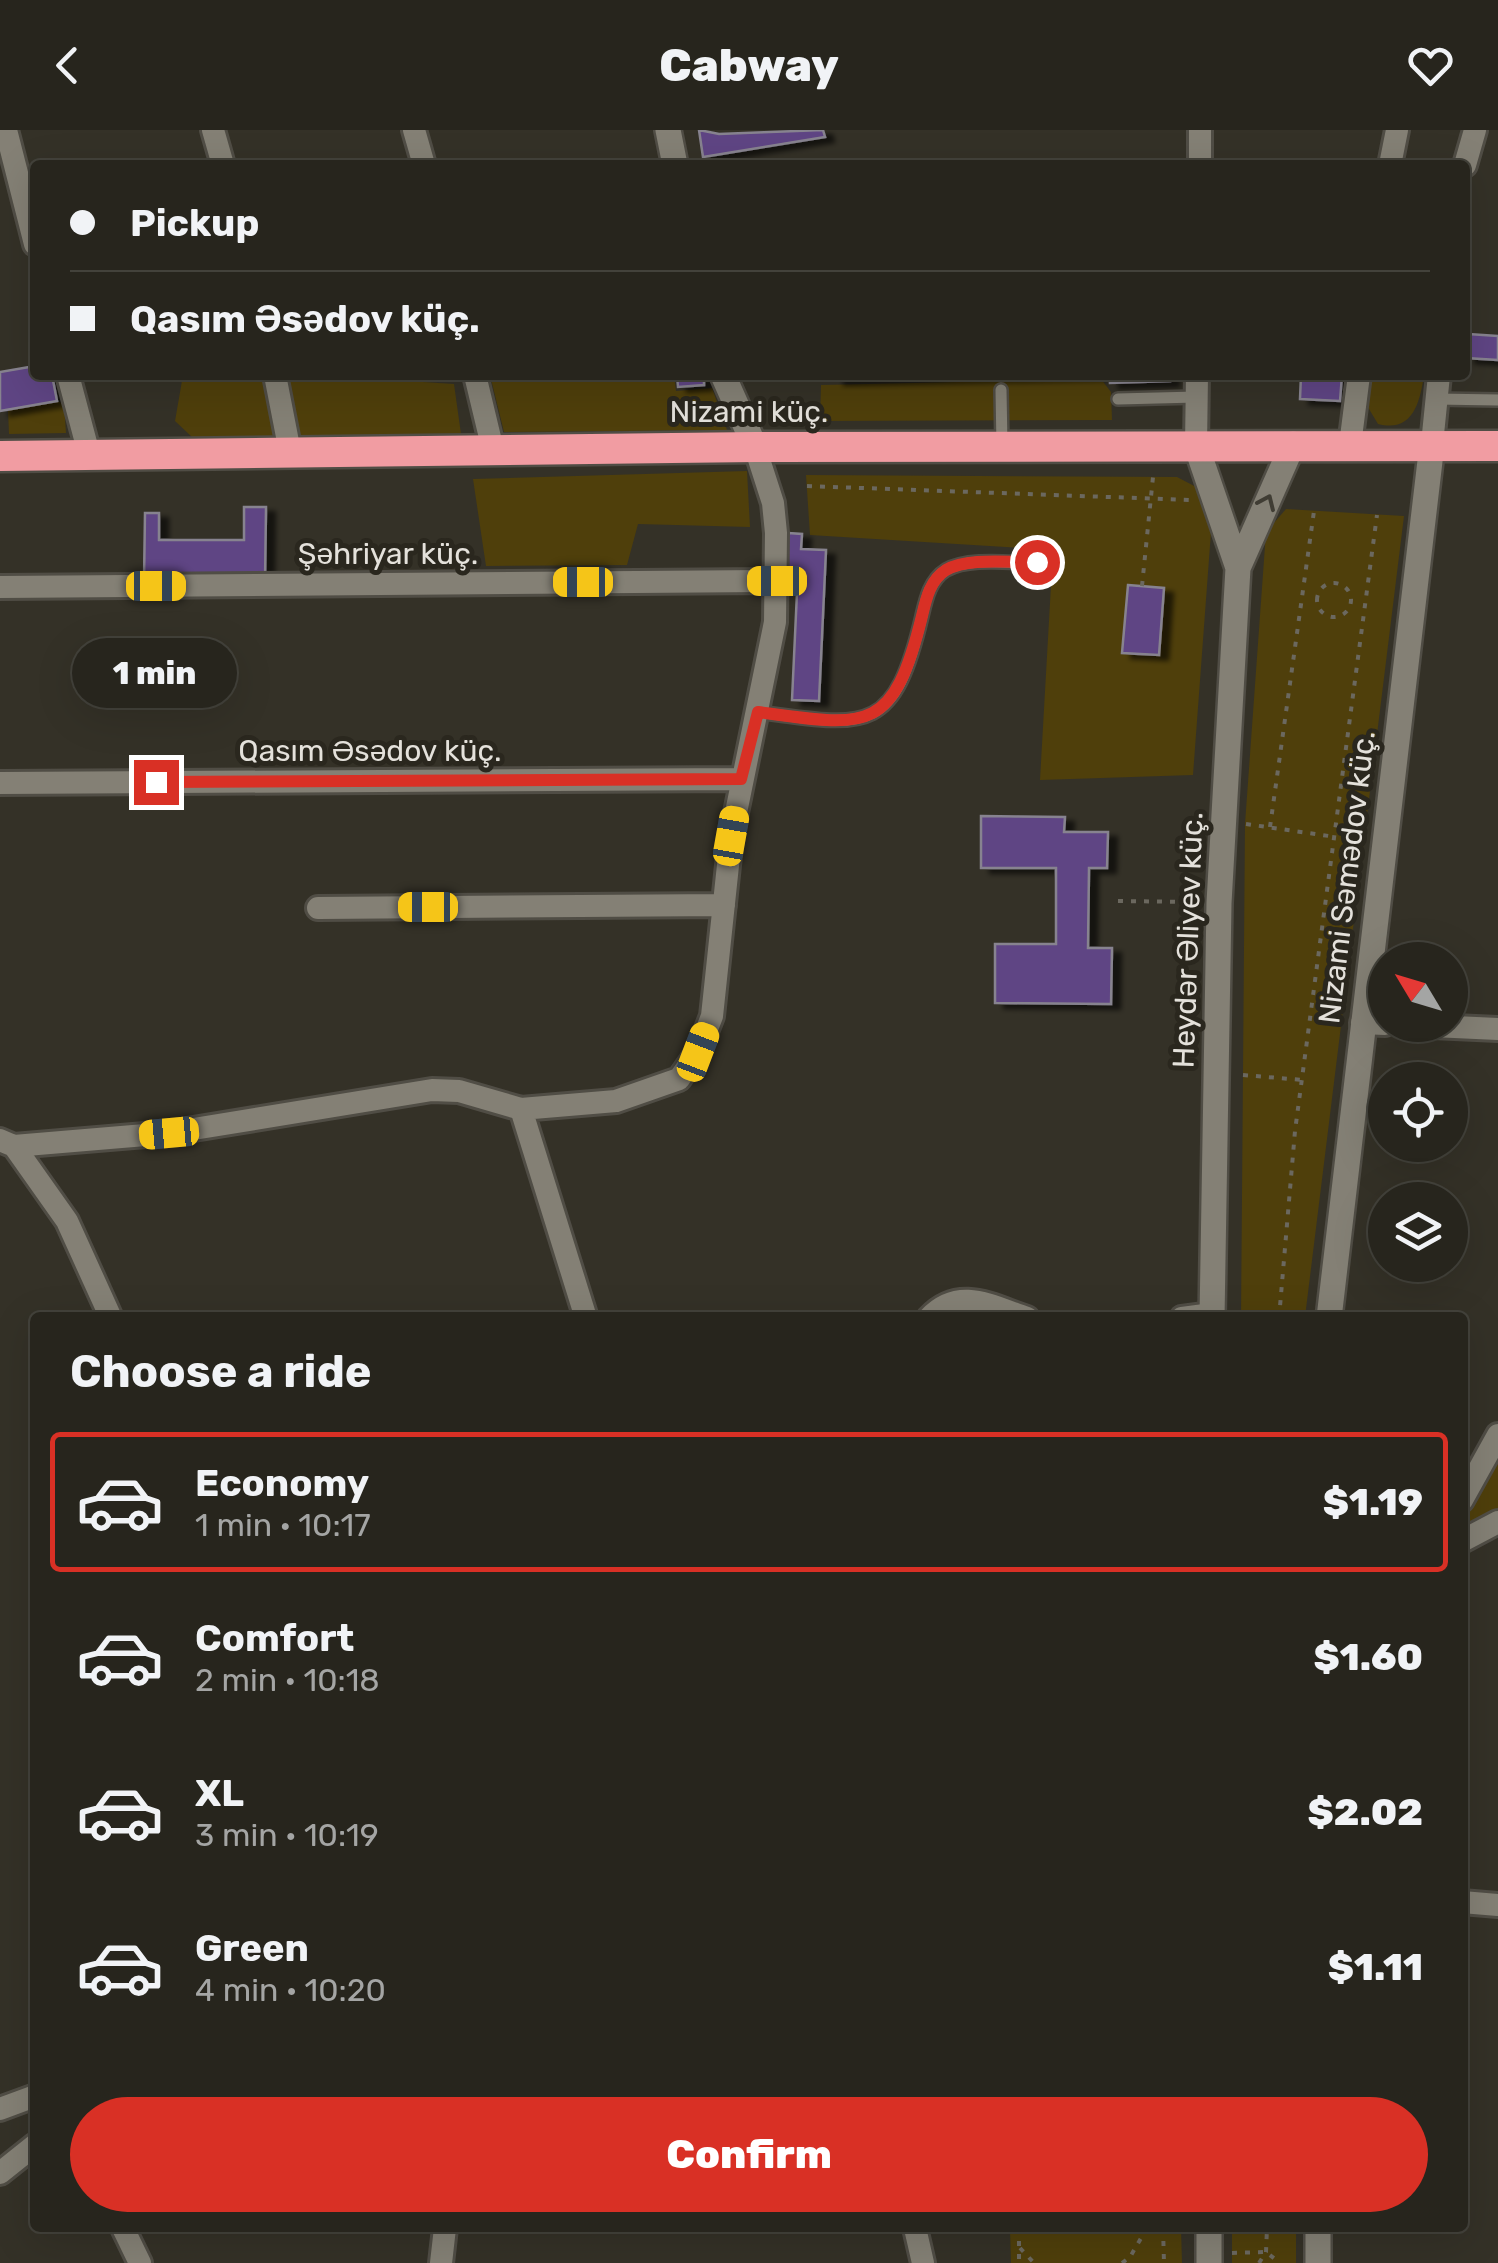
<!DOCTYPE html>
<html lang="en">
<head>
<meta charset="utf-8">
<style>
	body { margin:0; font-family:Rubik,sans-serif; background:#33312a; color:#f1f3f6; height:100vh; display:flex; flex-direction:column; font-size:38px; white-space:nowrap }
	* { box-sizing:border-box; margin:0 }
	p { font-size:32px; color:#a4a5a4 }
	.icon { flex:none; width:55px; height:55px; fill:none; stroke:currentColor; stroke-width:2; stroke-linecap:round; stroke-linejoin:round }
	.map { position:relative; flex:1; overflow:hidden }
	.details { position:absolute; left:30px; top:1182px; width:1438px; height:920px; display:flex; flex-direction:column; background:#27251d; border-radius:10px; box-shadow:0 10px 40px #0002,0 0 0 2px #43423b }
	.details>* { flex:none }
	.hud { position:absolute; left:30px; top:30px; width:1440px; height:220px; border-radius:10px; box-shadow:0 10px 40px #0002,0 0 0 2px #43423b; display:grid; align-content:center; height:220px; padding:0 40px; background:#27251d }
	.needle { width:65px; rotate:308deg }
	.tools { position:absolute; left:1368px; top:812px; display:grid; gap:20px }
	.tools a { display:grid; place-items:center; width:100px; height:100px; border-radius:50%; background:#27251d; box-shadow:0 10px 40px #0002,0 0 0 2px #43423b; font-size:50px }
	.end { position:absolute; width:45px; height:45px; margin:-22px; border:12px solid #d93025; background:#fff; box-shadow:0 0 0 5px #fff }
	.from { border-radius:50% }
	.bubble { position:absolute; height:70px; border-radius:35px; background:#27251d; box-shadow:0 10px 40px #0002,0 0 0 2px #43423b; font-size:32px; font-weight:800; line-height:70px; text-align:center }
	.car { position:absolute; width:30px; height:60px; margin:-30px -15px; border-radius:12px; box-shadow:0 0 8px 2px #0007; background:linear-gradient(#f5c518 24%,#345 0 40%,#f5c518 0 76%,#345 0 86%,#f5c518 0) }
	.hud b { display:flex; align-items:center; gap:35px; height:95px; font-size:38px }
	.hud b+b { border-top:2px solid #43423b }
	.hud i { width:25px; height:25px; background:#f1f3f6 }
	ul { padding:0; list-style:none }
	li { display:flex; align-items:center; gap:30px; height:140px; margin:0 20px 15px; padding:0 20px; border:5px solid transparent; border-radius:10px }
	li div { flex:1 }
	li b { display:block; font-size:38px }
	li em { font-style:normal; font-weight:800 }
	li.active { border-color:#d93025 }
	li>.icon { width:90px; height:90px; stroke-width:1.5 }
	h2 { padding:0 40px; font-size:45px; line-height:120px }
	.cta { display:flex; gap:20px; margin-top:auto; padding:20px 40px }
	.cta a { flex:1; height:115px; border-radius:60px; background:#d93025; color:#fff; font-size:40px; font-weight:800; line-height:115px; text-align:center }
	header { display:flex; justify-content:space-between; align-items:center; height:130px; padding:0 40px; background:#27251d; font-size:45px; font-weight:800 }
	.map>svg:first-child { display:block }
</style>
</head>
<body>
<header><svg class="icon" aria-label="back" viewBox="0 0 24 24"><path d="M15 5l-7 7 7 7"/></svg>Cabway<svg class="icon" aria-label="heart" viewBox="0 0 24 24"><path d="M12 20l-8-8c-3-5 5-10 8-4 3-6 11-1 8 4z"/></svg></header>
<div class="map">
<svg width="1498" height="2133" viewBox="0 0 1498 2133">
	<defs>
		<filter id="shadow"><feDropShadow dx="9" dy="5" stdDeviation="2.5" flood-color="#0009"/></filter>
	</defs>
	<rect width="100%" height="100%" fill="#343127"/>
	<path fill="#4f3f0b" d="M183,245H314L454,254L461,304L193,308L175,291Z
		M490,245H674L676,261L712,258L727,300L504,302Z
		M1369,245H1424C1420,272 1413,303 1378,294L1366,274Z
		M1101,249L1111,262L1112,290L820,291L821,255Z
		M57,271L64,274L66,303L9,304L8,280Z
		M747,341L750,397L638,394L627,435L486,436L473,349Z
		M806,345L1177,347L1200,359L1211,402L1193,645L1040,650L1053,420L810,405Z
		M1286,379L1404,386L1305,1187L1241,1188L1245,694L1266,402Z
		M1498,1325V1381L1463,1401V1393Z
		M1010,2098H1181L1182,2133H1011Z
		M1232,2098H1296V2133H1232Z"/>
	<path fill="#5f4484" stroke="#87838f" stroke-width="2.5" filter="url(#shadow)" d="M699,0L719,4L823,0L825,7L703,27Z
		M1468,204L1498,206V230L1466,228Z
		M35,236V245H52L57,271L0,281V242Z
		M677,245H704V255L678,257Z
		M835,245H1100L835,250Z
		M1110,245H1170V251L1110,253Z
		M1301,245H1342L1340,271L1300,269Z
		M244,377H266L265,452H144L145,383H159V410H244Z
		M788,403L802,404L801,419L826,420L819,571L792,570L798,441L787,440Z
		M1128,455L1164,458L1159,525L1122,523Z
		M981,686L1065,687L1064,702H1108L1107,738H1089L1088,818H1112L1111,874L995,873V814H1056V738H981Z"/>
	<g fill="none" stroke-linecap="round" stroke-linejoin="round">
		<g stroke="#504d45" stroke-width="16">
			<path id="lane" d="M1001,260L1002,316
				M1118,269L1196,267
				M1436,269L1498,270
				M758,582C867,597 894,605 922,486C926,469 930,450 946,440C969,427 1010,433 1037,433"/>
		</g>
		<g stroke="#504d45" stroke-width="28">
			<path id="street" d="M6,0L35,114
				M213,0L223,35
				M414,0L424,35
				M1200,35V0
				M1390,35L1397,0
				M1465,35L1475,0
				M68,245L89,324
				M275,245L290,322
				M475,245L493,320
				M1432,314L1439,245
				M1196,315L1197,245
				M1350,315L1359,245
				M0,457L777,451
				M0,653L741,649
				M318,778L724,775
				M1362,893L1385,894
				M1411,895L1498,899
				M521,979L586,1188
				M0,1010L14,1016L169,1003L432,960L459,961L521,979L616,971L679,949L698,922L712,886L731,707L775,492L776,403L773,373L755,317
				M14,1016L67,1091L111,1188
				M929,1188C959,1156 991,1176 1027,1188
				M1182,1188L1212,1184
				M1462,1370L1498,1305
				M1462,1411L1498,1392
				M1462,1772L1498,1775
				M0,1979L35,1966
				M0,2043L35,2015
				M123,2098L140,2133
				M915,2098L923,2133
				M441,2133L445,2098"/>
		</g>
		<g stroke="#504d45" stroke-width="30">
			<path id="secondary" d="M668,0L675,35
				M723,245L755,317
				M1196,315L1238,438L1293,314
				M1212,1188L1219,773L1238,438
				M1329,1188L1432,314
				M1209,2133V2098
				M1318,2133V2098"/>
		</g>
		<g stroke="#504d45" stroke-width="35">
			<path id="highway" d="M0,326L755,317L1498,316"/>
		</g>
		<path stroke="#6b685f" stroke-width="4" stroke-dasharray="5 8" stroke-linecap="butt" d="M807,356L1191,370
			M1317 470a17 17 0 1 1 34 0a17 17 0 1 1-34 0Z
			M1142,456L1153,347
			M1246,694L1336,707
			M1270,697L1314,381
			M1118,771L1199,772
			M1243,945L1303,950
			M1279,1188L1295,1001L1377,385
			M1019,2098V2133
			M1163,2098L1164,2133
			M1020,2118L1034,2133
			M1232,2123L1266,2122L1280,2133
			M1122,2133L1130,2127L1147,2098
			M1259,2133L1266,2122L1267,2098"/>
		<use href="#lane" stroke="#848075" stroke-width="11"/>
		<use href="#street" stroke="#848075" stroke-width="22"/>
		<use href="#secondary" stroke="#848075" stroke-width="25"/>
		<use href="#highway" stroke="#f19ca2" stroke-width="30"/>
	</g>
	<defs><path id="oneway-chevron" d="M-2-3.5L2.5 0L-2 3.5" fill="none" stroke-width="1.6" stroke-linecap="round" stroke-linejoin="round" transform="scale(2.5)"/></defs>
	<use stroke="#403d34" href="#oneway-chevron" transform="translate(1267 372) rotate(-66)"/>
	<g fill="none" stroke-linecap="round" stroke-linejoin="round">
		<path stroke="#d93025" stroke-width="12" d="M156,652L741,649L758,582C867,597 893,605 922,486C926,469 930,450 946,440C969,427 1010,433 1037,432"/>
	</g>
	<g text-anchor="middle" stroke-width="10" stroke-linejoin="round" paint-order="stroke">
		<g font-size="30" fill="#e4e1db" stroke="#2a271e">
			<text x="749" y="292">Nizami küç.</text>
			<text x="388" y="434">Şəhriyar küç.</text>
			<text x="370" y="631">Qasım Əsədov küç.</text>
			<text transform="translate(1347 747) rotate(-83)" y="10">Nizami Səmədov küç.</text>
			<text transform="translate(1188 810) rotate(-88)" y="10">Heydər Əliyev küç.</text>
		</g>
	</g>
</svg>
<div class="tools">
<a><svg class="needle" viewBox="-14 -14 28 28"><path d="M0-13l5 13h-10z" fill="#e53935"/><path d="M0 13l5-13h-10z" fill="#a4a5a4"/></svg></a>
<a><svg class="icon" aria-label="locate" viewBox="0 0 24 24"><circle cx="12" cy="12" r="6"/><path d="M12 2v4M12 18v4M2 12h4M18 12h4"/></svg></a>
<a><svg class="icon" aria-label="layers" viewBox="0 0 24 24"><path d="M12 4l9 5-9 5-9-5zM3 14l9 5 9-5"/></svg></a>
</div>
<i class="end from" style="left:1037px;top:432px"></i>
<i class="end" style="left:156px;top:652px"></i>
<div class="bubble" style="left:72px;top:508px;width:165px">1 min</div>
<i class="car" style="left:777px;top:451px;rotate:270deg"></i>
<i class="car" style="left:583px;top:452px;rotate:270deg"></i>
<i class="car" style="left:156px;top:456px;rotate:90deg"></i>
<i class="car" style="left:731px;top:706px;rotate:10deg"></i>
<i class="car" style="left:428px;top:777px;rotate:270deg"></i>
<i class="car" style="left:698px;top:922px;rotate:21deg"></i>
<i class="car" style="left:169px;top:1003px;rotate:265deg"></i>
<div class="hud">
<b><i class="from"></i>Pickup</b>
<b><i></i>Qasım Əsədov küç.</b>
</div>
<section class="details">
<h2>Choose a ride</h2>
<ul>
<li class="active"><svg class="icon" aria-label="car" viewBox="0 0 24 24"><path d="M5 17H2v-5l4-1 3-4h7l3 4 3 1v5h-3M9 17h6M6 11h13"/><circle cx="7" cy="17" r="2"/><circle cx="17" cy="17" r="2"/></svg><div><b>Economy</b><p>1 min · 10:17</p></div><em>$1.19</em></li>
<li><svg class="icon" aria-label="car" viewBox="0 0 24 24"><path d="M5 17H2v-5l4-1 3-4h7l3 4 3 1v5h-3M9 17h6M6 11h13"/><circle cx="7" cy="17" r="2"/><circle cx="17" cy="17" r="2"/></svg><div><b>Comfort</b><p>2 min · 10:18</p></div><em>$1.60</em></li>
<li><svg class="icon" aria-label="car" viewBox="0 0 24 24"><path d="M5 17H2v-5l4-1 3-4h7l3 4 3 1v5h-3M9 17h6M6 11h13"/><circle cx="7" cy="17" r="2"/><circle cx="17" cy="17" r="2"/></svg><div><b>XL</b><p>3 min · 10:19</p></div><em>$2.02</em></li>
<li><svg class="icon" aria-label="car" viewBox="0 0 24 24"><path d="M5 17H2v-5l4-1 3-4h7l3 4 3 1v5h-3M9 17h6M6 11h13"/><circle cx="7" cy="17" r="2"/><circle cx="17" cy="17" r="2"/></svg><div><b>Green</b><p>4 min · 10:20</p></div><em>$1.11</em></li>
</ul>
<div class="cta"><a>Confirm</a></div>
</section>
</div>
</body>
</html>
